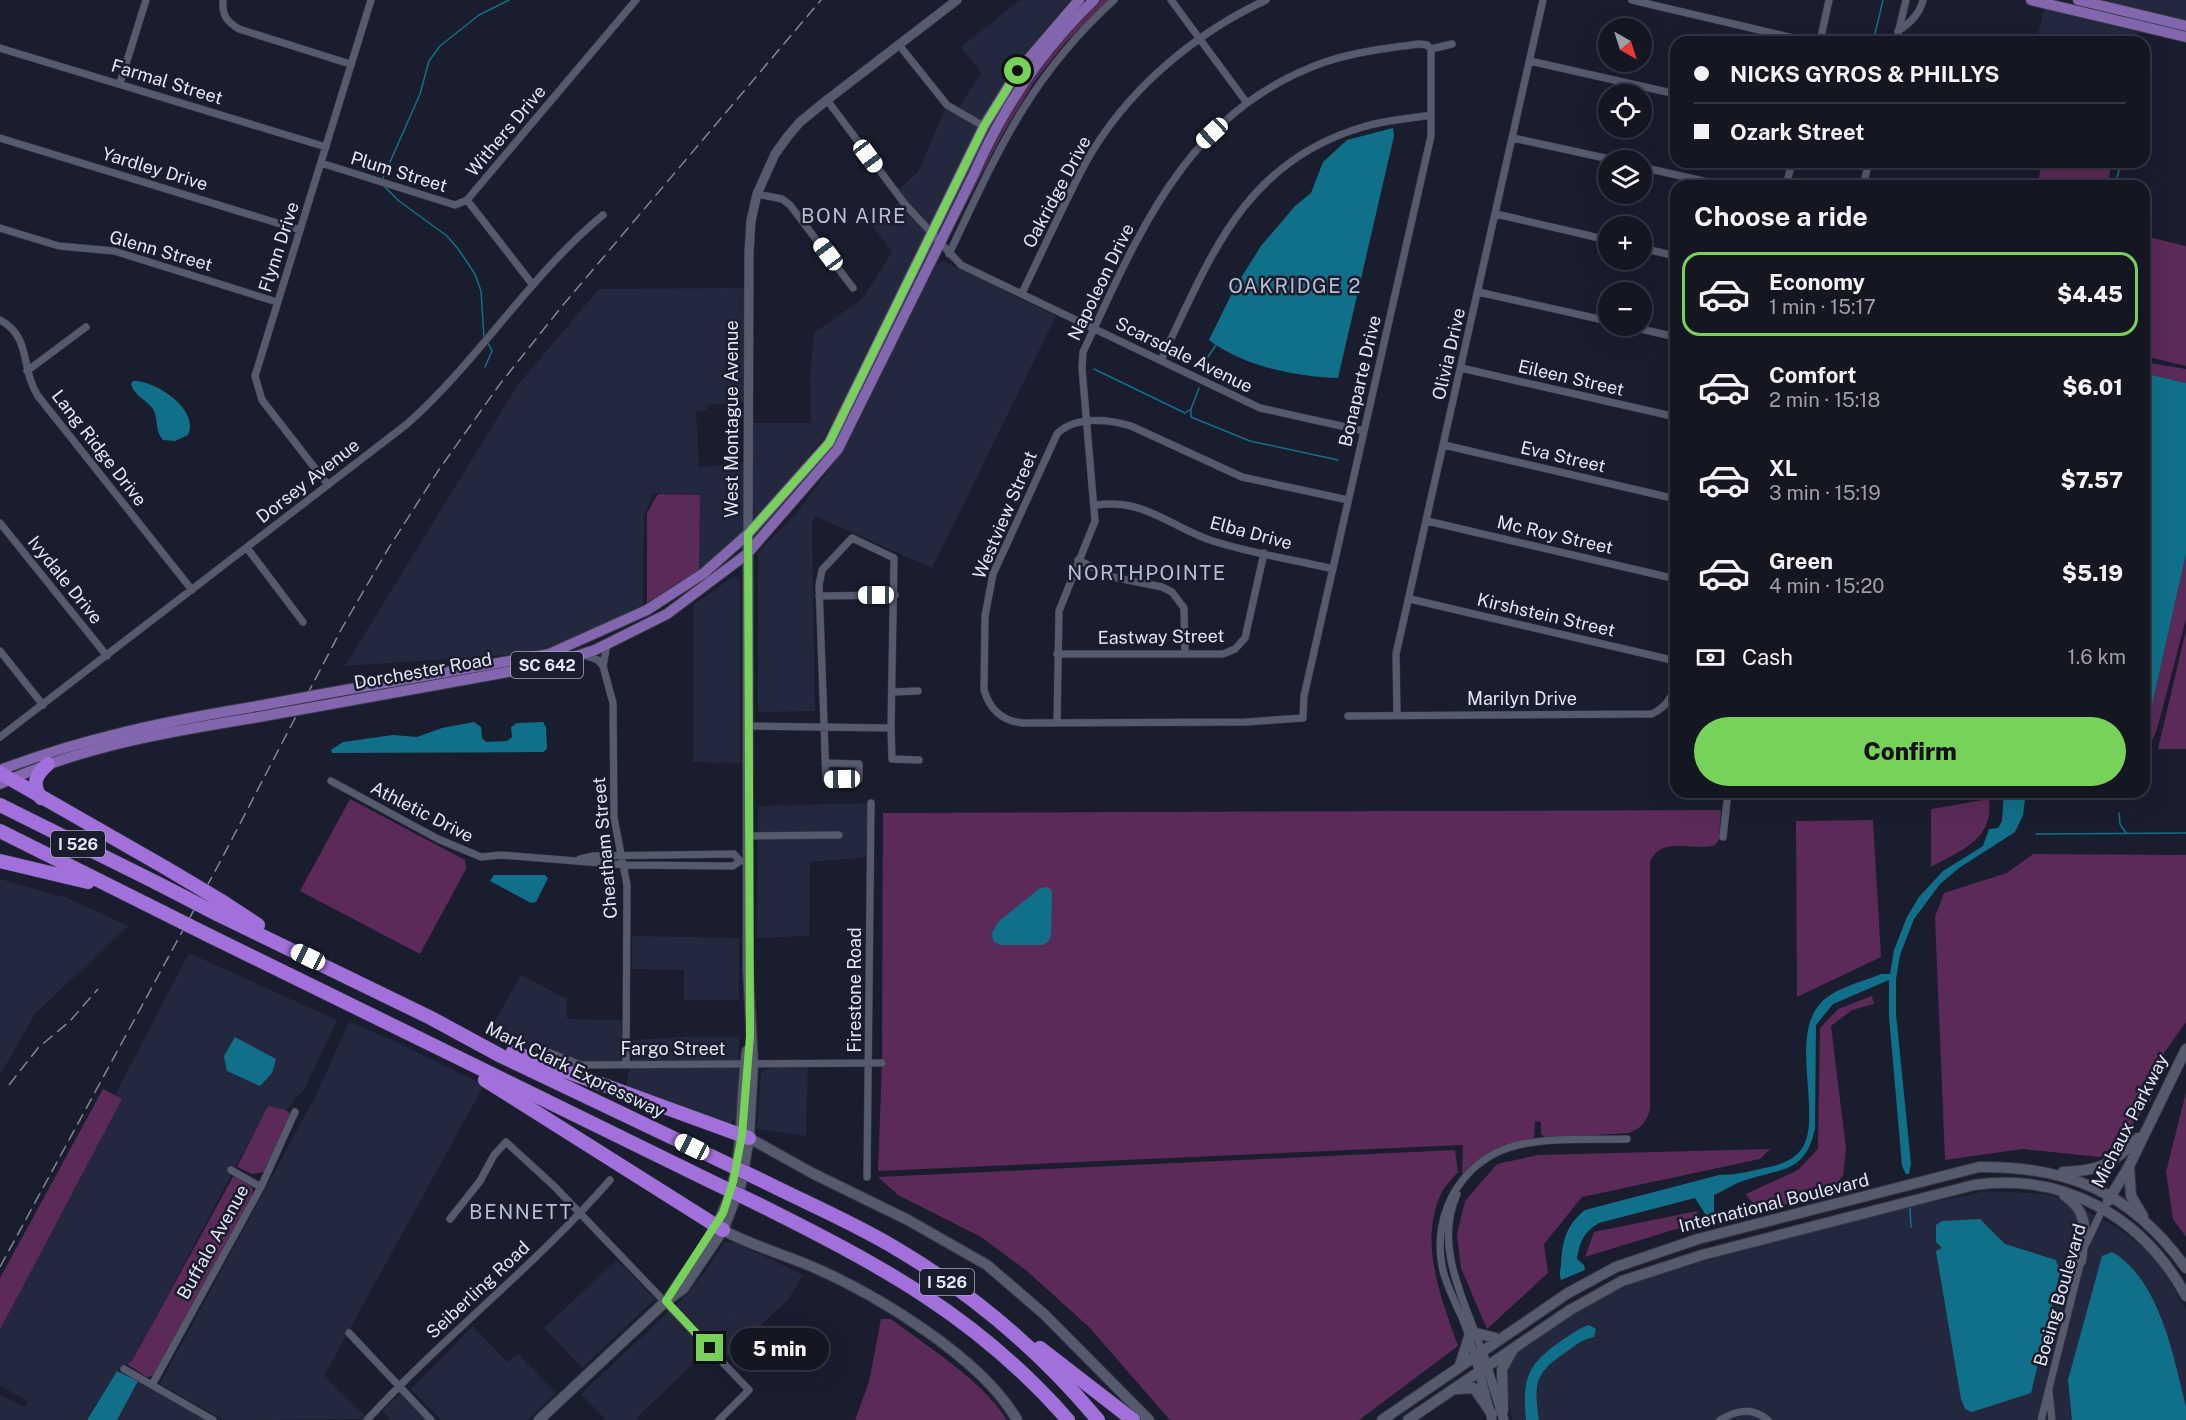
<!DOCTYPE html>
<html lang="en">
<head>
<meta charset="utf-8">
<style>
	body { margin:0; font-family:"Public Sans",sans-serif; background:#1d1f2a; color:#f1f3f6; height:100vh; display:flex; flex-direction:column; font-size:22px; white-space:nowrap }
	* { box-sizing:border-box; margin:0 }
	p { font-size:20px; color:#9d9fa5 }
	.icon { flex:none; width:33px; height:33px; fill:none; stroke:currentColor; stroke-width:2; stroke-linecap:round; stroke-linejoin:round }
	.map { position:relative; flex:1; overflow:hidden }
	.sheet { position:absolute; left:1670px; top:180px; width:480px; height:618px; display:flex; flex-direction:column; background:#141622; border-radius:18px; box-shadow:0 6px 24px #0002,0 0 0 2px #333540 }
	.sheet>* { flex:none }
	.hud { position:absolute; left:1670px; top:36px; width:480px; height:132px; border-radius:18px; box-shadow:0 6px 24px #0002,0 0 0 2px #333540; display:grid; align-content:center; height:132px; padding:0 24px; background:#141622 }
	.needle { width:39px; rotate:141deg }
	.fabs { position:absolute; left:1598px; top:18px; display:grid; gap:12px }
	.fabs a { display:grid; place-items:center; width:54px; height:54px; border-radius:50%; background:#141622; box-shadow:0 6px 24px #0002,0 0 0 2px #333540; font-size:30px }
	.end { position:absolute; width:27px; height:27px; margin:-14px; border:8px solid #77d259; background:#111; box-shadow:0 0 0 3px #111 }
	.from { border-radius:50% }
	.bubble { position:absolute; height:42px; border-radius:21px; background:#141622; box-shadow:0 6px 24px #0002,0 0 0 2px #333540; font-size:20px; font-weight:800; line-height:42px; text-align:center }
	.car { position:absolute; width:18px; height:36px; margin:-18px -9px; border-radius:8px; box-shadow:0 0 4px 2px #0007; background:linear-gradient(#fff 24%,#345 0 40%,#fff 0 76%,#345 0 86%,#fff 0) }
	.hud b { display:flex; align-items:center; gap:21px; height:57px; font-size:22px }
	.hud b+b { border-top:2px solid #333540 }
	.hud i { width:15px; height:15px; background:#f1f3f6 }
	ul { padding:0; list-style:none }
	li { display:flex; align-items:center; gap:18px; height:84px; margin:0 12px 9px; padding:0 12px; border:3px solid transparent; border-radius:18px }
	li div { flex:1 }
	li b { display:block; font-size:22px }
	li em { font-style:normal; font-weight:800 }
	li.on { border-color:#77d259 }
	li>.icon { width:54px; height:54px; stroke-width:1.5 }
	h2 { padding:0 24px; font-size:27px; line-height:72px }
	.pay { display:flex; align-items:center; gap:15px; height:66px; padding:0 24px; font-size:22px }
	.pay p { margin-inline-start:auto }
	.button { display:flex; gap:12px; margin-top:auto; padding:12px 24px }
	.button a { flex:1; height:69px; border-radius:36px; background:#77d259; color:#111; font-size:24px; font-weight:800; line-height:69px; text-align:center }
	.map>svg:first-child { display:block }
</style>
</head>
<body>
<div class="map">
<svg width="2186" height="1420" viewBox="0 0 2186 1420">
	<rect width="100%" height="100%" fill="#1a1d2e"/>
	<path fill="#24283e" d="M1020,0H1070L1024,54L982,119L850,391L825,436L765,510H762L739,537L699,573L700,495L653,493L644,517L643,602L645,608L580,638L534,653L345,666L517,386L599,289L749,288V402L707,405V410L696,411L699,467L748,463V423H811L810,378L814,333L862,299L885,264L892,251L871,224L901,201L896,192L918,172L947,105L957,111L981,73L961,47Z
		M2103,0H2186V21L2152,12Z
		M2044,9L2138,32L2136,42H2036Z
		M943,261L1056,316L932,568L815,516L812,524L815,711L758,712V552L800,509L834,463L855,429L934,266Z
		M734,576L740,580V763L693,762V605Z
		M871,803L870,857L810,862L809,936L757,938L758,806Z
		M0,879L67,898L128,926L35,1014L0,1075Z
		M632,936L739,938V1000H684V970L632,969Z
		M189,953L337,1020L305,1088L286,1110L268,1106L132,1361L117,1371L86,1420H0V1395L24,1407L28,1402L0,1385V1330L122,1099L115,1095Z
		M521,975L567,999V1019L621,1020L623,1043L620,1060L581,1065L540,1049L530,1051L523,1044L490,1030Z
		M349,1022L392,1040L484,1085L324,1376L368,1419L224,1420L160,1384L318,1091Z
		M682,1037H739L737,1116L730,1124L726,1125L625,1090L633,1056L632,1040Z
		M781,1064H808L806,1136L757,1129L761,1072Z
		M1987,1191L2047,1194L2066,1201L2118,1228L2146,1250L2164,1272L2186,1310V1420H1512L1505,1377L1516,1354L1602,1295L1640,1280L1752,1247L1901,1209Z
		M735,1242L803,1275L787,1301L722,1361L710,1348L634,1420H606L581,1394L682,1299L706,1271L724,1243Z
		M617,1260L655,1299L582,1368L544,1328Z
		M473,1326L507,1362L518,1354L556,1393L528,1420H441L411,1389Z
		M138,1381L209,1420H117Z
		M401,1393L427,1420H391L382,1411Z"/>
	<path fill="#5c2a58" d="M1099,0H1109L1065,43L1034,82L1002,135L947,241C949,228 959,212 964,199C997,125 1040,57 1099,0Z
		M2042,162H2112L2107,186H2037Z
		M2144,236L2186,246V366L2144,356Z
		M2144,362L2186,369V383L2144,373Z
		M658,494L700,495L699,573L647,607V513Z
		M2186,554V619L2157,729L2148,750H2144V724L2151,710Z
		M2186,630V749H2158Z
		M350,799L465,860L466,869L420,954L300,891Z
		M1989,799C1994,840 1961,850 1931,867V809Z
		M1721,810L1719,840L1715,845C1693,852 1659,835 1650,863V1109C1647,1122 1641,1128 1629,1133L1546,1138L1541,1134V1122L1535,1121L1534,1138C1497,1150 1493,1147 1462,1174L1463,1145L878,1171L882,1063L883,813Z
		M1873,820L1881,957L1797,997L1796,821Z
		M2033,854L2186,855V1022L2164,1053L2151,1100L2121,1139L2100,1157L2022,1149L1945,1160L1935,917L1944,893L2007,873Z
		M1872,996L1874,1004L1852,1010L1831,1026L1846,1149L1843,1176L1826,1195L1758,1211L1746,1194L1798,1170L1818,1149L1820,1028L1838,1009Z
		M103,1089L122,1099L0,1330V1278Z
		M2186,1092V1237L2173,1219L2166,1172Z
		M268,1106L286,1110L293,1116L264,1172L252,1174L237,1167Z
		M1770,1149L1760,1159L1582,1197L1544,1244L1548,1273L1487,1329L1461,1268L1457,1234L1465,1201L1497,1164L1538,1155Z
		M1455,1150L1458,1172C1452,1179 1444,1187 1441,1194C1418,1243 1442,1300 1458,1346L1359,1420H1170L1089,1327L1027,1271L981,1237L898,1195L878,1177Z
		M234,1175L253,1188L252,1196L154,1376L147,1377L127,1364L132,1361Z
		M1697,1211L1699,1222L1585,1257L1594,1232Z
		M881,1319H891C930,1349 980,1378 1007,1420H855L869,1382Z"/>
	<path fill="#107089" d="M1393,128L1394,136L1338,378C1295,376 1245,367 1209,340L1234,289L1261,246L1295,206L1311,193L1323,162L1347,140Z
		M2144,373L2186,383V554L2151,710L2144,724V618L2147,617L2144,607Z
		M133,381C156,380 200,410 188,435L175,441L163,440C154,430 159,419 153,409C146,399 135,397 131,384Z
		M474,722L481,727L482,738L486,742L507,741L512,737L511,727L517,723L543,722L546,727L547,749L543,752L332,753L331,750L343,742L393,735L417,737L442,728Z
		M2004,792H2026L2023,815L2015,832L1959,868L1940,884L1914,919L1900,955L1896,979V1014L1911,1164L1909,1174H1906L1902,1166L1889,1016V980L1833,1004L1816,1025L1815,1128C1806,1174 1780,1168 1743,1181C1733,1184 1724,1191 1714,1195V1213L1707,1217L1695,1198L1599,1223C1584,1232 1580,1241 1577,1259L1584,1265L1585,1270L1561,1280C1559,1275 1560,1272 1561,1266C1562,1243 1565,1226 1585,1210L1719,1175C1735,1175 1748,1172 1764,1168C1778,1165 1791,1162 1800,1151C1825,1122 1788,1039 1820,1004C1833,988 1863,982 1881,974H1890L1894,950L1907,917L1919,897L1943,871L1983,846L1989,829L1998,828L2002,821Z
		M494,875H545L548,878L536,902L531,903L490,881Z
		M1048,887L1052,891L1051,936L1048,942L1042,945H1000L993,941L992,933L998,922L1040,888Z
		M235,1037L276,1059L272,1073L260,1086L227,1071L224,1056Z
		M1980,1219L2005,1244L2056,1260L2060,1272L2031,1393L1972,1412L1965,1409L1961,1399L1936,1251L1942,1248L1936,1242V1225L1942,1221Z
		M2112,1252C2160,1279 2174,1359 2186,1407V1420H2072L2068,1380L2102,1256Z
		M1589,1325L1596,1329L1594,1337C1583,1339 1577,1344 1569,1350C1536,1372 1533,1381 1539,1420H1526C1522,1380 1527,1364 1561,1341C1570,1335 1579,1328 1589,1325Z
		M117,1371L138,1381L117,1420H87Z"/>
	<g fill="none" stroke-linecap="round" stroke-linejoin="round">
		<path stroke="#107089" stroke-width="1.5" d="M1873,42L1883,0
			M2144,66L2148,46
			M383,178L420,94L429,61L440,46L479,15L509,0
			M384,186L399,201L447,236L459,250L475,274L481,291L484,338
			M2115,186L2121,162
			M1205,361L1216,345
			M485,367L492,351L488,343
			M1094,369L1185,413L1191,409L1199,388
			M1191,409V417L1250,441L1338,460
			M2119,813L2120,824L2126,833
			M2036,834L2186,833
			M1910,1208L1911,1227"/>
		<g stroke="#373845" stroke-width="8">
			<path id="minor" d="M223,0C222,15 226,21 239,29L350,64
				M1171,0L1247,103
				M1632,0L1810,42
				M1898,31C1909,24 1920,13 1923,0
				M1820,42L1829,0
				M1896,42L1906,0
				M899,45L947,105L985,127
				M0,48L326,147
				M1530,61L1676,94
				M120,83L146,0
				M827,100L904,203L961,265L1260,408L1364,431
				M0,138L300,230
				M1513,138L1614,160
				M321,163L455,205L467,200L636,0
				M1641,167L1726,186
				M1786,186L1792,162
				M1863,186L1869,162
				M757,194L782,199L790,205L853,288
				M467,200L533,285
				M1496,214L1608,240
				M0,228L59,246L114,251L277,302
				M1641,248L1676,256
				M949,254C997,153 1029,77 1114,0
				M1478,292L1608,321
				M1022,293C1043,250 1063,205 1086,162C1126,91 1193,34 1266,0
				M0,320C32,337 20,368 38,396L192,590
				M1627,326L1676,337
				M1161,360C1210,258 1243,162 1363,127C1385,120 1408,119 1431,115
				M1461,368L1676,417
				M27,371L86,327
				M1444,445L1676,499
				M328,485L262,400L255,376L371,0
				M1348,500L1242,477L1131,426C1108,419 1074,416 1057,434L993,574L985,616L984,690C990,710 1002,721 1023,723L1246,722L1303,718L1304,696L1431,136V49
				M1096,505C1144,499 1165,523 1207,539C1247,553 1292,559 1333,569
				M1427,521L1676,579
				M0,523L107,656
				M247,548L303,622
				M1078,560L1113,577L1162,587L1172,592L1184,608L1185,653
				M819,596L895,595
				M1410,599L1676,661
				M0,651L43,705
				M1057,654H1223L1235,649L1245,638L1264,553
				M584,655L598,660L603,666L613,703L614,818L627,885L626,1064
				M603,666L607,644
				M892,692L918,691
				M1397,715L1396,654L1543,0
				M1348,716L1652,714C1669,705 1672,697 1676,679
				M1057,723L1059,611L1095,521L1082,368L1083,352C1140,231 1187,110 1325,62C1355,52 1387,48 1419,44L1427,45L1431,49L1452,44
				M749,726L891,728L892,759L919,760
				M0,737L407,424C479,360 529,276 603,215
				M825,763L859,764V779H826L819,585L822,570L852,538L894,558L891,728
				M331,781L438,839L481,857L501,855L625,865L733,866L740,861H748
				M748,836L839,835
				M1723,837L1728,792
				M580,859L593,856L734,854L740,861
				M540,1049L581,1065L882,1063
				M231,1170L261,1187
				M867,1177L871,803
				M1457,1194C1433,1247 1465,1301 1482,1351
				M450,1219L480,1181L494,1155L506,1142L554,1186L749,1390L719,1420
				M2086,1244L2103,1208
				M349,1333L431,1420
				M1475,1356C1470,1340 1466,1324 1458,1309C1452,1295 1445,1282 1442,1266C1432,1212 1463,1158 1518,1145C1552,1137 1592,1140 1627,1139
				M124,1369L213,1420
				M152,1385L261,1187L295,1112
				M2049,1391L2052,1420
				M367,1420C444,1336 535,1266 610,1180
				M1720,1420C1737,1410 1752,1407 1768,1420
				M2041,1420L2082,1257"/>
		</g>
		<g stroke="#373845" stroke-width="10">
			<path id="tertiary" d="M748,534L749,252L751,221L757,194L775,154L788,136L800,122L827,100L957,0
				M1482,1351L1504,1420
				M1475,1356L1492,1420"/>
		</g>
		<g stroke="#373845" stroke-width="12">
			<path id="secondary" d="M749,1138L812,1173L908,1220L987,1265L1044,1314L1149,1420
				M2129,1167L2131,1196L2143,1216
				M2063,1172C2100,1171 2113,1164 2138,1138
				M2064,1195C2091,1214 2084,1232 2081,1261
				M2108,1201L2129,1166L2186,1049
				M723,1230C752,1246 783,1254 813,1267C877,1295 982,1358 1017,1420
				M670,1296C687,1269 709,1244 722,1214C746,1162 739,1106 747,1051
				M1476,1333L1499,1339
				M1460,1365L1469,1337
				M1456,1389L1474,1388L1492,1414
				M1503,1411L1502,1369L1512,1351
				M539,1420L666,1301L683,1289L723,1230L741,1184L749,1138L753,1064L748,970V534
				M1382,1420L1568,1293L1616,1267L1698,1239L1979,1167C2070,1166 2132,1193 2186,1268
				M1408,1420L1570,1310L1622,1281L1702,1255L1974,1185C2064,1172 2143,1217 2186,1296"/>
		</g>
		<g stroke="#373845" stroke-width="12">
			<path id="primary" d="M2031,0L2186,37
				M2078,0L2186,26
				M328,693L549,654L647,610L704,573L748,534L829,443L984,126L1018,71L1079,0
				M320,706L552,664L595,650L667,614L747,554L838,449L974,174C1003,107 1041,51 1094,0
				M0,770C87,737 167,721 258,706
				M0,784C80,747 166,732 253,718"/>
		</g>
		<g stroke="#373845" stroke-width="15">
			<path id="motorway" d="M0,773L166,868
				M41,798C31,784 36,774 48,764
				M0,805L157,883
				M0,831L146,904
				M0,861L88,882
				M223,902L258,925
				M217,914L431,1018L501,1056L713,1157
				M210,936L708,1180
				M513,1052L749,1138
				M485,1080L723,1230
				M767,1183C811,1205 856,1224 897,1249C973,1294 1042,1353 1098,1420
				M758,1204C880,1265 977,1316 1068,1420
				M1040,1348L1133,1420"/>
		</g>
		<use href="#minor" stroke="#565a6d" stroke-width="7"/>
		<use href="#tertiary" stroke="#565a6d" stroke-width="9"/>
		<use href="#secondary" stroke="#565a6d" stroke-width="10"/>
		<use href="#primary" stroke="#8367ae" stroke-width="10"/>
		<use href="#motorway" stroke="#a170da" stroke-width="14"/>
		<path stroke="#828593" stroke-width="1.5" stroke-dasharray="12 6" stroke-linecap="butt" d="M9,1085L38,1048L70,1021L98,989
			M0,1267L220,862L342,628L388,549L438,471L500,384L563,305L821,0"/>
		<g stroke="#373845" stroke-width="12" stroke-linecap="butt">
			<path id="primary-bridge" d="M258,706L328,693
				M253,718L320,706"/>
		</g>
		<g stroke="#373845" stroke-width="15" stroke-linecap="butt">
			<path id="motorway-bridge" d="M166,868L223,902
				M157,883L217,914
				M146,904L210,936
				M713,1157L767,1183
				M708,1180L758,1204"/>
		</g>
		<use href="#primary-bridge" stroke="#8367ae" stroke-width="10"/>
		<use href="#motorway-bridge" stroke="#a170da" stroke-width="14"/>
	</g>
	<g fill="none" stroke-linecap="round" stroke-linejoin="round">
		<path stroke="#77d259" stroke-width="8" d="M710,1348L666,1301L723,1213L733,1182L742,1135L750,1036L748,534L829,443L984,126L1018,71"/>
	</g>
	<g text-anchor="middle" stroke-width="5" stroke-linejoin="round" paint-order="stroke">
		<g fill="#1a1d2e" stroke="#a7aab6" stroke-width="1.5">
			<rect x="511" y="652" width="72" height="26" rx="4.5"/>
			<rect x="51" y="831" width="54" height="26" rx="4.5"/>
			<rect x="920" y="1269" width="54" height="26" rx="4.5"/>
		</g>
		<g font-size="16" font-weight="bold" fill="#e3e6f1">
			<text x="547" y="671">SC 642</text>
			<text x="78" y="850">I 526</text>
			<text x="947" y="1288">I 526</text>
		</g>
		<g font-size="18" fill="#e3e6f1" stroke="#1a1d2e">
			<text transform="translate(167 82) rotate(17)" y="6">Farmal Street</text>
			<text transform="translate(506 131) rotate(-50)" y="6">Withers Drive</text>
			<text transform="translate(155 169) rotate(17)" y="6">Yardley Drive</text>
			<text transform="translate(399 172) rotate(17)" y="6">Plum Street</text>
			<text transform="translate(1057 192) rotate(-62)" y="6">Oakridge Drive</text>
			<text transform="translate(279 247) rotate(-72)" y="6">Flynn Drive</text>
			<text transform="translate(161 251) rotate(16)" y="6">Glenn Street</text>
			<text transform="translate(1101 282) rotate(-64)" y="6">Napoleon Drive</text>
			<text transform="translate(1449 354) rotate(-77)" y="6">Olivia Drive</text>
			<text transform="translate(1184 355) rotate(26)" y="6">Scarsdale Avenue</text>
			<text transform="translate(1571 378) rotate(13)" y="6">Eileen Street</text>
			<text transform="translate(1360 381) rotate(-77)" y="6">Bonaparte Drive</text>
			<text transform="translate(732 419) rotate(-90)" y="6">West Montague Avenue</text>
			<text transform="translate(99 448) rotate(52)" y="6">Lang Ridge Drive</text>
			<text transform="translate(1563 457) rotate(13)" y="6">Eva Street</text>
			<text transform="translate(308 481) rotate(-38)" y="6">Dorsey Avenue</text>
			<text transform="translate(1005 515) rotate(-67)" y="6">Westview Street</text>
			<text transform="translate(1251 533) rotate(15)" y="6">Elba Drive</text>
			<text transform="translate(1555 535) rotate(13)" y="6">Mc Roy Street</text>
			<text transform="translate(65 580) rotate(51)" y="6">Ivydale Drive</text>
			<text transform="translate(1546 615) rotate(13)" y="6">Kirshstein Street</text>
			<text transform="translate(1161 637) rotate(-1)" y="6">Eastway Street</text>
			<text transform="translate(423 671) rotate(-10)" y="6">Dorchester Road</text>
			<text x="1522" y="705">Marilyn Drive</text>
			<text transform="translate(422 812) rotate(27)" y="6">Athletic Drive</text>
			<text transform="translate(605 848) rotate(-95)" y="6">Cheatham Street</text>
			<text transform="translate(855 990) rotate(-90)" y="6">Firestone Road</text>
			<text x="673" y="1055">Fargo Street</text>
			<text transform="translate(575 1070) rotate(26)" y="6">Mark Clark Expressway</text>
			<text transform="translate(2130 1121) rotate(-63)" y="6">Michaux Parkway</text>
			<text transform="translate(1774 1203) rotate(-14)" y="6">International Boulevard</text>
			<text transform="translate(213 1242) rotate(-61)" y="6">Buffalo Avenue</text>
			<text transform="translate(478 1290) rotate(-43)" y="6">Seiberling Road</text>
			<text transform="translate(2060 1295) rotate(-74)" y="6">Boeing Boulevard</text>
		</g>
		<g font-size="20" letter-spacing="1.5" fill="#b8bdd3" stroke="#1a1d2e">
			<text x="854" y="223">BON AIRE</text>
			<text x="1295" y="293">OAKRIDGE 2</text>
			<text x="1147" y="580">NORTHPOINTE</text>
			<text x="521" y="1219">BENNETT</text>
		</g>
	</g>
</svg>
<div class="fabs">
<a><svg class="needle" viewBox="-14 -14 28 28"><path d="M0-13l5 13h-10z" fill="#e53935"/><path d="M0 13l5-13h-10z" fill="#9d9fa5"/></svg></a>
<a><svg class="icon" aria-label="locate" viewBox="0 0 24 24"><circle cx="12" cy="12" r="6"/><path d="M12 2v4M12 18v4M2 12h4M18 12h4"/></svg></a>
<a><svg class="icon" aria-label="layers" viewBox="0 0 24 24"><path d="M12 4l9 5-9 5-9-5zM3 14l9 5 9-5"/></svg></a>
<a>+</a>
<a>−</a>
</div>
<i class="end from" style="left:1018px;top:71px"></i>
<i class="end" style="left:710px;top:1348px"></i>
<div class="bubble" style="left:730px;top:1328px;width:99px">5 min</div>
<i class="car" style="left:1212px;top:133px;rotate:227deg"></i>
<i class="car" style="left:868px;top:156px;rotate:143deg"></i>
<i class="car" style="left:828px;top:254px;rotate:323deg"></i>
<i class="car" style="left:876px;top:595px;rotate:270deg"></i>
<i class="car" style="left:842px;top:779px;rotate:269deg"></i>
<i class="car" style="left:308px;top:957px;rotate:296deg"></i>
<i class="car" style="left:692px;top:1147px;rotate:296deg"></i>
<div class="hud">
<b><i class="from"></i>NICKS GYROS &amp; PHILLYS</b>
<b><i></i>Ozark Street</b>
</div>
<section class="sheet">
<h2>Choose a ride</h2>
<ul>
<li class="on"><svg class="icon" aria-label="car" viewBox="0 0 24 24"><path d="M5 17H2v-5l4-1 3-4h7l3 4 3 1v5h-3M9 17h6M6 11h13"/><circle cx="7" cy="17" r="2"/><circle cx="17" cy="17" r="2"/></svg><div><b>Economy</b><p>1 min · 15:17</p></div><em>$4.45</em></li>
<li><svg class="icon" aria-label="car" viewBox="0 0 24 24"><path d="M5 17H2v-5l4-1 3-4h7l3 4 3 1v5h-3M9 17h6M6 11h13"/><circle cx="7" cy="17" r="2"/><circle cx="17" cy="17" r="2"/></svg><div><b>Comfort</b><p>2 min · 15:18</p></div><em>$6.01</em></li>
<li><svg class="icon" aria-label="car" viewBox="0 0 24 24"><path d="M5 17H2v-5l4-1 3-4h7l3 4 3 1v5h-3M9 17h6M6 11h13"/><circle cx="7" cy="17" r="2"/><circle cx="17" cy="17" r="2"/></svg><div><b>XL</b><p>3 min · 15:19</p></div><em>$7.57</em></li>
<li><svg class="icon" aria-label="car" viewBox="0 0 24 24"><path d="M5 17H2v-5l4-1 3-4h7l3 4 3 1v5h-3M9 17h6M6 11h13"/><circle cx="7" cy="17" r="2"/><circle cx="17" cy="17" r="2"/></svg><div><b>Green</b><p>4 min · 15:20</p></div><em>$5.19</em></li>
</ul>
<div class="pay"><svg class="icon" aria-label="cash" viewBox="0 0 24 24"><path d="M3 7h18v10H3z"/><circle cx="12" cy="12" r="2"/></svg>Cash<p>1.6 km</p></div>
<div class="button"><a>Confirm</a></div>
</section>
</div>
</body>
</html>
